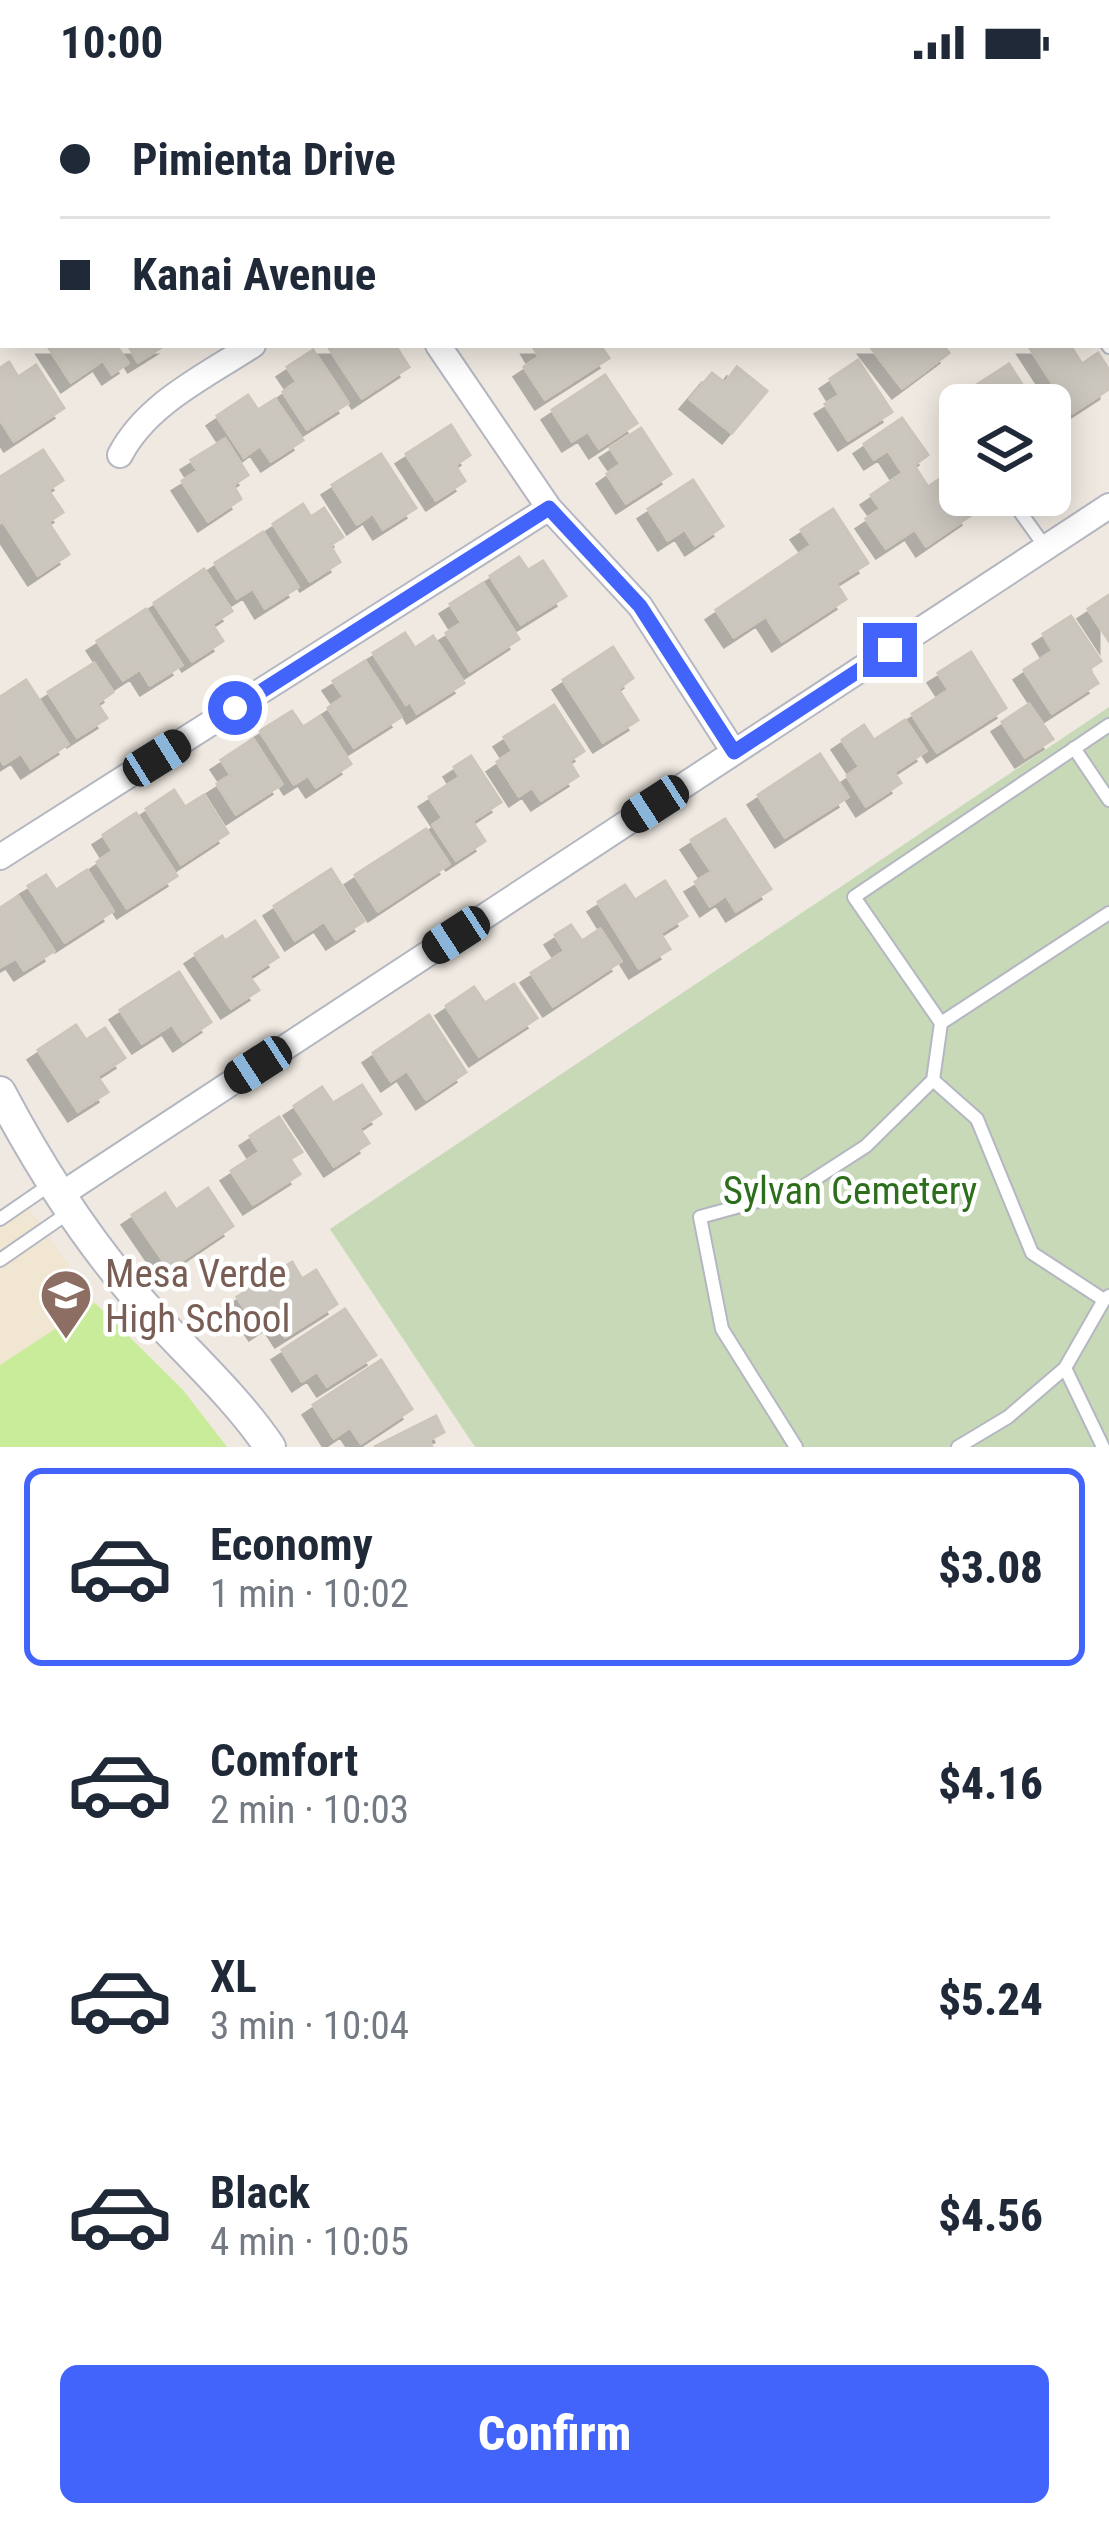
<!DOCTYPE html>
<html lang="en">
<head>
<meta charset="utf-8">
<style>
	body { margin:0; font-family:"Roboto Condensed",sans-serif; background:#f6f6f7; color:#1f2937; height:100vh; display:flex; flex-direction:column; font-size:45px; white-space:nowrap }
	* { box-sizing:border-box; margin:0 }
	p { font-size:39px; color:#747a83 }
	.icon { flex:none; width:66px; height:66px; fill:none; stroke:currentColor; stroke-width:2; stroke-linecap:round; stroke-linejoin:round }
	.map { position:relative; height:1363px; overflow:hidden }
	.side { display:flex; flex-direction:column; background:#fff; flex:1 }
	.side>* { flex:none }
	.hud { position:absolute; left:0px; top:0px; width:1110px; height:264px; box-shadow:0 6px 30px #0003; display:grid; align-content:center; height:264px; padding:0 60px; background:#fff }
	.tools { position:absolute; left:939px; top:300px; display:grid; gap:24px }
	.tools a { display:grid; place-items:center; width:132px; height:132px; border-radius:18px; background:#fff; box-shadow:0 6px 30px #0003; font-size:60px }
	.end { position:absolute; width:54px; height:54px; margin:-27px; border:15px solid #4264fb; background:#fff; box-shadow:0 0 0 6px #fff }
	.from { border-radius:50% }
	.car { position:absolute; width:36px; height:72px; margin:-36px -18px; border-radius:15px; box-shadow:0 0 9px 3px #0007; background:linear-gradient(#222 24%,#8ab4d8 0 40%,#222 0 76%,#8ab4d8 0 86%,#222 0) }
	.hud b { display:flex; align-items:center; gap:42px; height:114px; font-size:45px }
	.hud b+b { border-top:3px solid #e0e1e3 }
	.hud i { width:30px; height:30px; background:#1f2937 }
	ul { padding:21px 0 0; list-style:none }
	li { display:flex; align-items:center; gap:36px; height:198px; margin:0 24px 18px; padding:0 36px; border:6px solid transparent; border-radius:18px }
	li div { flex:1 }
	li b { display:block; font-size:45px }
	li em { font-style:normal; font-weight:800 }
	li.current { border-color:#4264fb }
	li>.icon { width:108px; height:108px; stroke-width:1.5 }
	.action { display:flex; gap:24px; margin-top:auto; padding:24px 60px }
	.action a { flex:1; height:138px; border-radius:18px; background:#4264fb; color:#fff; font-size:48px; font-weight:800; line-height:138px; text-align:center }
	.status { display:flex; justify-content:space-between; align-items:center; height:84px; padding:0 60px; background:#fff; direction:ltr }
	.status svg { height:33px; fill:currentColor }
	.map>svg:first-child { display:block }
</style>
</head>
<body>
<div class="status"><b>10:00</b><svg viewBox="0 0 49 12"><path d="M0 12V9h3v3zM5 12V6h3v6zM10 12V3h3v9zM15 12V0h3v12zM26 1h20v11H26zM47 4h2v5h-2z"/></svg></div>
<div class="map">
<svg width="1109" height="1363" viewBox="0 0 1109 1363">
	<defs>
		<filter id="shadow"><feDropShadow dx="-10" dy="10" stdDeviation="0" flood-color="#0004"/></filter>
	</defs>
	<rect width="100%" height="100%" fill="#efe9e1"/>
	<path fill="#f0e6d1" d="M22,1114L95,1219L171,1294L228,1363H0V1129Z"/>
	<path fill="#c8d9b8" d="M1109,623V1363H475L330,1145Z"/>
	<path fill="#c9ec9a" d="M95,1219L183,1306L227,1363H0V1281Z"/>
	<path fill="#cbc7bf" stroke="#cbc5ba" stroke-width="3" filter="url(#shadow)" d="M140,0H214L209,3Z
		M693,0H749L751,3H695Z
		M1107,87L1109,90L1107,176Z
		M47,261H116L128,279L112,290L103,276L71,298Z
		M128,261H165L138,278Z
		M327,261H395L409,283L362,314Z
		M532,261H600L609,274L545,315L524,283L539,273Z
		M869,261H943L949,269L902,304Z
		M1028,261H1070L1082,280L1098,269L1109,286V305L1072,329Z
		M313,266L348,319L307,345L283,308L297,298L287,283Z
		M858,276L892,328L848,356L825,320L840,311L830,295Z
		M9,278L18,293L36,281L64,324L14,357L0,335V284Z
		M1009,280L1035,321H968L961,311Z
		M737,283L767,307L732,349L690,315L712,289L725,299Z
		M605,291L637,339L599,364L588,347L572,357L552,326Z
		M248,311L258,326L275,315L303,356L271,377L260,361L244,373L217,332Z
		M902,334L928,371L914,381L928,403L944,392L971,431L926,462L915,445L886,464L866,435L881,425L871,411L903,389L888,366L874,375L864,360Z
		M451,341L470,371L455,381L465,397L436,416L406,370Z
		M641,344L671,390L626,419L607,390L621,380L610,364Z
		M225,355L248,391L233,401L241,415L208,437L182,397L198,387L191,376Z
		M43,366L63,396L48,406L63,428L48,438L69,470L38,491L3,437L0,439V393Z
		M381,370L416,424L383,445L373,429L357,440L332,401Z
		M693,396L723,442L695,461L685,445L668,456L648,425Z
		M303,420L311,433L324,424L343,453L330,461L340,478L310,497L273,440Z
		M833,425L868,479L836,499L846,515L782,557L766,532L734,553L716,526L812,461L801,446Z
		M263,448L298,503L265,524L253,504L237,514L215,479Z
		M519,473L528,486L543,477L566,512L521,540L490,492Z
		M204,485L232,527L212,540L223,557L192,577L154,519Z
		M483,499L519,555L470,587L446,549L462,539L450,520Z
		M1109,511V557L1088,525Z
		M146,525L182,581L150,601L140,585L123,596L97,557Z
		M1071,532L1101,577L1089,585L1098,599L1052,629L1024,586L1053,567L1043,550Z
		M405,549L415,564L433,552L464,599L417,629L410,617L406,620L373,569Z
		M613,563L633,594L618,605L638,636L603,658L563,596Z
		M971,568L1006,624L937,668L912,630L949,606L938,589Z
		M365,577L401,633L354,663L328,624L344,613L333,597Z
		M94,579L113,608L97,619L107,634L77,653L48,608Z
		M26,596L68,660L31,684L21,669L4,680L0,674V613Z
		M1029,620L1053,655L1025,673L1002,638Z
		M554,621L584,667L569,677L578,692L541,716L532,703L519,712L497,678L513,667L504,653Z
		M292,627L303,643L320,632L351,680L316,703L308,691L294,700L260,647Z
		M905,636L926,667L894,688L901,699L866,722L847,692L860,683L842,656L864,641L874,656Z
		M253,655L282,700L236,730L217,700L231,691L221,676Z
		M820,670L848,713L785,753L758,711Z
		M471,672L501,718L472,737L485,757L456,776L433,741L443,734L429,713L460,693L454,683Z
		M174,706L185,723L204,711L228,749L181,780L146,725Z
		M136,729L177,792L127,824L97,778L113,767L103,751Z
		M725,735L771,805L736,827L726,811L710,822L695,798L712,788L691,756Z
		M426,745L449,780L378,827L355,791Z
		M331,785L364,837L336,855L324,837L295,856L274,822Z
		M87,786L113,827L65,858L28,802L46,791L56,806Z
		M665,797L687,832L660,849L670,865L639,884L598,818L625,801L635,816Z
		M18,812L54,867L24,886L16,874L0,883V824Z
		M255,837L278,873L249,892L259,906L231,924L195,870L222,852L225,857Z
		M571,841L582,857L600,845L621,877L553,922L531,889L565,867L555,851Z
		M179,888L211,938L183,957L172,940L142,959L120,926Z
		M514,900L537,934L479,972L446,922L474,903L485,919Z
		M429,931L466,988L426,1015L407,986L391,997L373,969Z
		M76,941L86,956L105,944L125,974L97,992L108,1008L78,1027L38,966Z
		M362,1001L381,1030L359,1044L369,1059L334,1082L294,1022L322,1003L333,1019Z
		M279,1033L302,1068L290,1075L300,1090L253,1120L231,1087L260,1068L250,1052Z
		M208,1104L233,1142L169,1185L132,1131L165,1109L176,1126Z
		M292,1178L302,1195L316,1186L337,1220L285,1253L274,1236L259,1246L237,1213Z
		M345,1225L376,1271L327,1302L317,1287L302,1297L282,1266Z
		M381,1276L412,1325L361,1359L350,1343L334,1354L313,1321Z
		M436,1332L444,1348L429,1356L432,1363H374Z"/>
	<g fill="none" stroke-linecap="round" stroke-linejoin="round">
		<g stroke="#b4b7c1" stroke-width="16">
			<path id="service" d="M122,0L124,3
				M816,0L818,3
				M864,3L869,0
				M1107,41L1109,40
				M0,121L3,119
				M1107,260L1109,263
				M949,329L960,345
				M1008,411L1046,464
				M1109,641L854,813L941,939L1109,829
				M1074,664L1109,716
				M941,939L933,996L977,1035L1032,1169L1104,1216L1109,1212
				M0,1135L51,1100
				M0,1176L68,1129
				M1065,1284L1104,1216
				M796,1363L722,1245L700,1133L798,1106L866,1062L933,996
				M958,1363L1008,1333L1065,1284L1103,1363"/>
		</g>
		<g stroke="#b4b7c1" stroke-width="28">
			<path id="minor" d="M609,0L611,3
				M314,3L318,0
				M0,210L3,208
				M438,261L549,424L640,522L734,668
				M120,371C147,319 206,292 253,261
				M0,773L549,424
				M59,1112L1109,422"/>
		</g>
		<g stroke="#b4b7c1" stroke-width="34">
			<path id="tertiary" d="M0,1008C38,1080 81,1148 134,1210C179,1262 231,1306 270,1363"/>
		</g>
		<use href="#service" stroke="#fff" stroke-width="12"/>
		<use href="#minor" stroke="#fff" stroke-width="24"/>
		<use href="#tertiary" stroke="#fff" stroke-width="30"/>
	</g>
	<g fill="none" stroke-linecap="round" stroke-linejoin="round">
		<path stroke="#4264fb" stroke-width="15" d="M235,624L549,424L640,522L734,668L890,566"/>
	</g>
	<defs>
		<g id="school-pin" transform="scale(2.7)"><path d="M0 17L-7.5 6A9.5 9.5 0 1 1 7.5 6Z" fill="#8d6e63" stroke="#fff"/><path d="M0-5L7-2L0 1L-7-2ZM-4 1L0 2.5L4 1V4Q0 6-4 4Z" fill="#fff"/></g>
	</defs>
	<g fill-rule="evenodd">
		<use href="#school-pin" x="66" y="1211"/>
	</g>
	<g text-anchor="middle" stroke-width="9" stroke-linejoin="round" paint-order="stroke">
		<g font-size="39" fill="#2c6e1b" stroke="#fff">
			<text x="850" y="1120">Sylvan Cemetery</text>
		</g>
		<g font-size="39" fill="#785e54" stroke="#fff" text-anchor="start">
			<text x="105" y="1203">Mesa Verde<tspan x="105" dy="45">High School</tspan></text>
		</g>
	</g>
</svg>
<div class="tools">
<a><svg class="icon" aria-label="layers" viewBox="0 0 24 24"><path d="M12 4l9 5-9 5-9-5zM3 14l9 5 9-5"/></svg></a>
</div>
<i class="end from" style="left:235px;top:624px"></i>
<i class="end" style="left:890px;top:566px"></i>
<i class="car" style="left:157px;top:674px;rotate:58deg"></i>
<i class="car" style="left:655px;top:720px;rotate:237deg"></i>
<i class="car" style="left:456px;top:851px;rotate:237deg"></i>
<i class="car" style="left:258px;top:981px;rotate:237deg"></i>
<div class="hud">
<b><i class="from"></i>Pimienta Drive</b>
<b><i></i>Kanai Avenue</b>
</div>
</div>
<section class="side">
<ul>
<li class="current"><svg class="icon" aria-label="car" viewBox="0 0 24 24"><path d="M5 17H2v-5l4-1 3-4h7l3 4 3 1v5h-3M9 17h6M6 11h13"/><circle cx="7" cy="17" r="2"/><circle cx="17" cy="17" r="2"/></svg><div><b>Economy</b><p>1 min · 10:02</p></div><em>$3.08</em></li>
<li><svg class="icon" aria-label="car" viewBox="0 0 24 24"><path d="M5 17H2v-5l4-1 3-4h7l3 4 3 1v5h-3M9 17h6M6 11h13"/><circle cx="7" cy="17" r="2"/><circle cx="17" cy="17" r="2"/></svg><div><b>Comfort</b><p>2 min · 10:03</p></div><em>$4.16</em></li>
<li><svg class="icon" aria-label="car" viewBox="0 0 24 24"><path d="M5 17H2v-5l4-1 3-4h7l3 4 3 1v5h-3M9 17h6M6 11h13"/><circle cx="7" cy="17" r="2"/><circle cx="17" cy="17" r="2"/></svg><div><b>XL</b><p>3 min · 10:04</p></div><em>$5.24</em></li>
<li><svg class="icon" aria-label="car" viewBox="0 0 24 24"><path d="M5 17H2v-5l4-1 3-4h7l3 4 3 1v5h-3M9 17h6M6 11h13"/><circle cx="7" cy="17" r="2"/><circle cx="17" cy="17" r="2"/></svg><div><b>Black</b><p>4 min · 10:05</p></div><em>$4.56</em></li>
</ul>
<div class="action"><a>Confirm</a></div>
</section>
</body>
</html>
